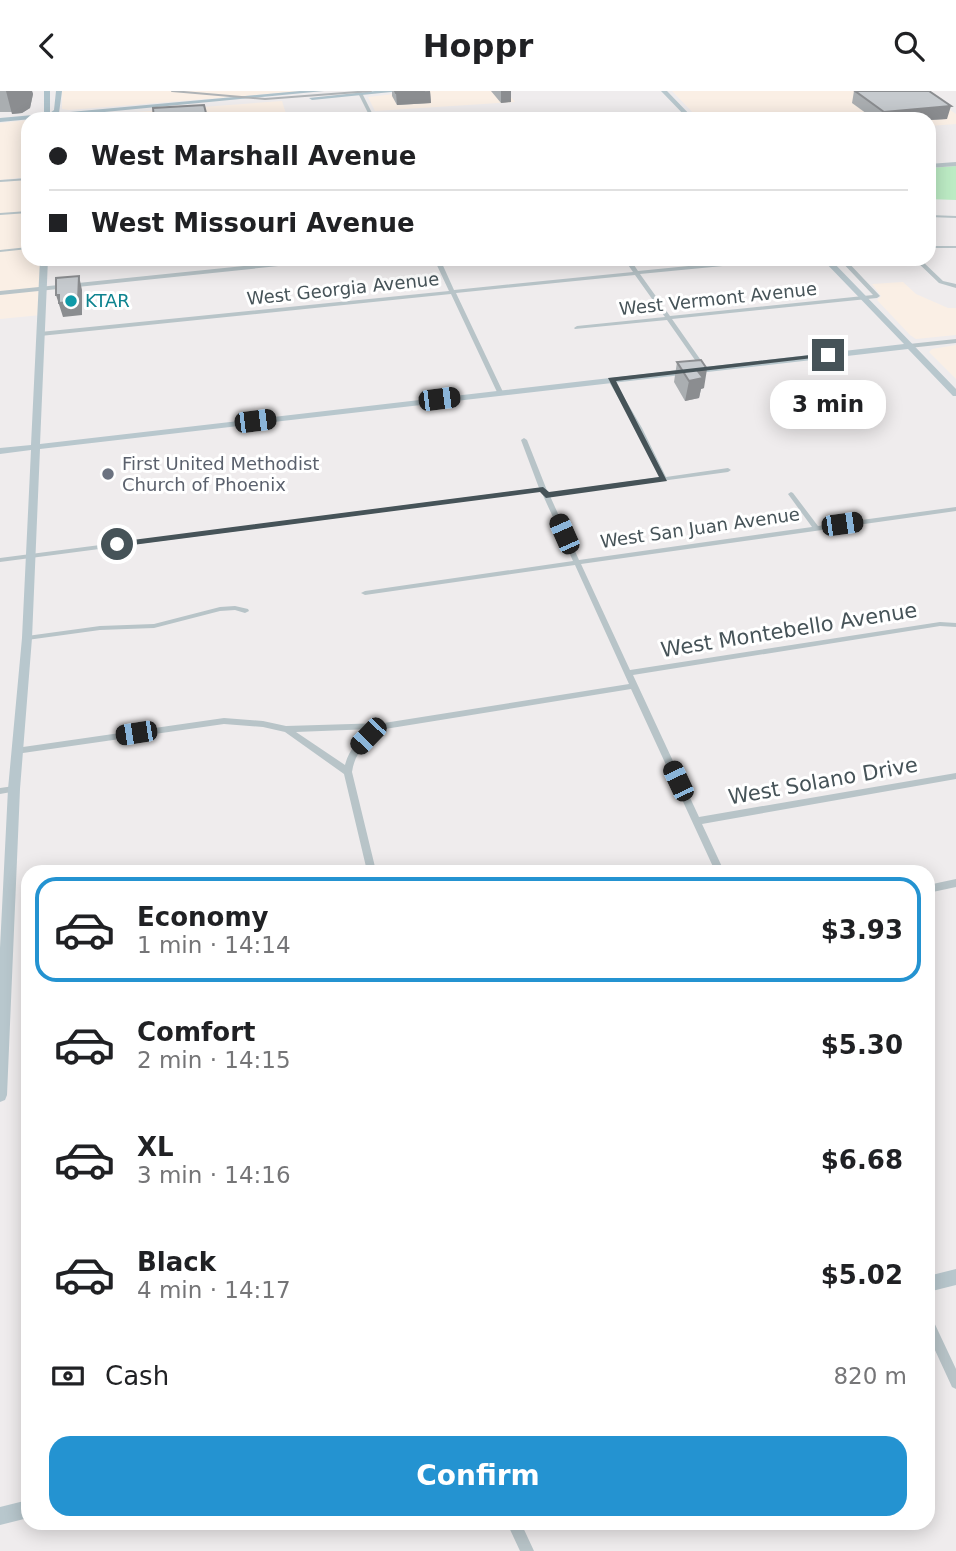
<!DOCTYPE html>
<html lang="en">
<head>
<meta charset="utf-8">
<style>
	body { margin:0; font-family:"DejaVu Sans",sans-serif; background:#f2f2f2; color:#202124; height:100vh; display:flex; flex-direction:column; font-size:26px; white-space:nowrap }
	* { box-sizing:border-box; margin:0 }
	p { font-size:23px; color:#757577 }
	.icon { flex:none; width:38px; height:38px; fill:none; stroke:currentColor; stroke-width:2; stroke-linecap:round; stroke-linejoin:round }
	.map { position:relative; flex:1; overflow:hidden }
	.panel { position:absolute; left:21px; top:774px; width:914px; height:665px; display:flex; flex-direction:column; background:#fff; border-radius:21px; box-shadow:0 4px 18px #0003 }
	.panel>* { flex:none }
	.top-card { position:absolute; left:21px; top:21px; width:915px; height:154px; border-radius:21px; box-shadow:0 4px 18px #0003; display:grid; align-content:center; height:154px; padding:0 28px; background:#fff }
	.end { position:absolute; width:32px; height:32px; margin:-16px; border:9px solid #465358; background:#fff; box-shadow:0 0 0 4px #fff }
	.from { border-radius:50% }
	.bubble { position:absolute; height:49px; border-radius:21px; background:#fff; box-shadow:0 4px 18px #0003; font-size:23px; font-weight:700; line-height:49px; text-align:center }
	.car { position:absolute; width:21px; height:42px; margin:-21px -10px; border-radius:9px; box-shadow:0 0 5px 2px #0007; background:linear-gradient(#222 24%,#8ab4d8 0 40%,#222 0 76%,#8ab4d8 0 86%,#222 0) }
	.top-card b { display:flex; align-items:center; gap:24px; height:66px; font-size:26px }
	.top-card b+b { border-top:2px solid #e0e0e0 }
	.top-card i { width:18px; height:18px; background:#202124 }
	ul { padding:12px 0 0; list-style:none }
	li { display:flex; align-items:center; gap:21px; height:105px; margin:0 14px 10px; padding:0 14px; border:4px solid transparent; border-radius:21px }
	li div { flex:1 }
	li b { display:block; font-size:26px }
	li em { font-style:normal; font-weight:700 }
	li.active { border-color:#2493d1 }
	li>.icon { width:63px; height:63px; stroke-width:1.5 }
	.pay { display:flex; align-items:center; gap:18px; height:77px; padding:0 28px; font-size:26px }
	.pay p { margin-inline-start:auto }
	.cta { display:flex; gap:14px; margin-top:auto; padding:14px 28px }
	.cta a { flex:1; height:80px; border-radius:21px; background:#2493d1; color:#fff; font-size:28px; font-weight:700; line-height:80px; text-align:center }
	header { display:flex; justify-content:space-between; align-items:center; height:91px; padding:0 28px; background:#fff; font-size:32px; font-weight:700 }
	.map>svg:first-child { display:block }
</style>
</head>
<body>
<header><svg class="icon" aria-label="back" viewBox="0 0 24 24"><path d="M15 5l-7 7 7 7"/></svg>Hoppr<svg class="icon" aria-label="search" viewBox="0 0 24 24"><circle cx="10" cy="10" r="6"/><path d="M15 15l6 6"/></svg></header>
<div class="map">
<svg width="956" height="1460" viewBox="0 0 956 1460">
	<rect width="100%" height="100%" fill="#efeced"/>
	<path fill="#faefe5" d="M62,0H305L69,19L62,18Z
		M420,0H506L515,11L375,20L368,6Z
		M672,0H923L956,23V33L929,35V28H699Z
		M282,10L287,26L63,28L68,26Z
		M28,29V86L0,89V32Z
		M28,89V168H44L41,224L0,228V91Z
		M903,191L916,203L948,217H956V244L916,248L910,244L877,209L881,205L872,193Z
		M956,254V288L929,261L932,258Z"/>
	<path fill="#bcebc4" d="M956,75V109L929,108V77Z"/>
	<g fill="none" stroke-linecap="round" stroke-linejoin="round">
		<path fill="#b8c4c8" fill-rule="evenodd" d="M357,0H361L375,28H371Z
			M28,87V89L0,91V89Z
			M28,120V122L0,124V122Z
			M929,124L956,125V127L929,126Z
			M929,155H956V157H929Z
			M28,156V158L0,161V159Z
			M312,168H330L327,170L0,204V200Z
			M434,168H440L454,199L633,181L624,168H630L638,180L759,168H777L774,170L640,183L670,225L873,204L839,168H845L880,205L877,207L672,228L707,278L704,280L702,279L667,229L575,238L574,237L577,235L665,226L635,184L456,202L503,301L500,303L497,301L451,203L40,245L37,243L40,241L449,200Z
			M914,168H920L943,190L956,193V197L939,192Z
			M611,287L614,289L642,337L666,386L728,377L731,379L728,381L550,405L579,469L812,436L788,403L791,401L793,402L818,435L956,416V420L581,473L630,579L940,531L956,532V536L940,535L633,584L699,726L956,682V688L702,733L724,780H715L631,598L385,638C368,649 355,660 352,681L376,780H367L344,683L285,641L263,636L224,633L16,663L13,662L12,660L13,658L16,657L224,627L263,630L286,635L384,632L629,593L575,474L365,504L361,502L365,500L573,470L541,400L0,471V467L539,397L521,349L524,347L527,349L548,402L660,386L636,337L608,289ZM372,638C359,648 349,658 345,674L296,641Z
			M235,515L248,518L249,520L245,522L235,519L220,520L154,537L100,539L27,549L23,547L27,545L100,535L154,533L220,516Z
			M14,695L17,696L18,698L17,700L0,703V697Z
			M956,788V796L928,802V794Z
			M928,1225L932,1227L956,1278V1298L952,1296L928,1244Z
			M507,1432H521L534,1460H520Z"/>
		<path fill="#b8c4c8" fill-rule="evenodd" d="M956,71V75L929,77V73Z
			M956,248V252L909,257L906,255L909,253Z"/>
		<path fill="#b8c7cd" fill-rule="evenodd" d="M661,0H667L694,28H688Z
			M40,168H48L40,353L904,253L822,168H830L956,298V305H953L908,258L40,358L32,547L20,698L7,1004L5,1009L0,1011V857L8,698L22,547L31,359L0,363V357L31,354Z
			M956,1178V1194L928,1201V1185Z
			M28,1409V1427L0,1434V1416Z"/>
		<path fill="#adc1ca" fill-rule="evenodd" d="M44,0H50V22L54,19L56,0H62L59,22L300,0H324L0,31V27L44,23Z
			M375,0H401L312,9L309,7Z"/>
		<path stroke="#afb3b6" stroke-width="2" d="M172,0L265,8L371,0"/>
	</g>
	<path fill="#aaaeb1" d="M0,0H32L33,3L30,17L22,22L12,23V21H0Z
		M392,0H430L431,12L397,14L392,5Z
		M491,0H511V11L501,12Z
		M854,0L947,28L929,29V28H874L852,12Z
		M677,271L704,297L701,298L699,307L685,310L674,291Z"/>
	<path fill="#8b8d90" d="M6,0H32L33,3L30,17L22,22L12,23Z
		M430,0L431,12L397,14L396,2Z
		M501,0H511V11L501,12Z
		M951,15L947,28L929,29V28H882L884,21Z
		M79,185L82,199V224L63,226L56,204Z
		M707,278L704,297L701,298L699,307L685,310L689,290L697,279Z"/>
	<path fill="#c6cace" stroke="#8b8d90" stroke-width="2" d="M395,0H425L396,2Z
		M855,0H929L951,15L884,21Z
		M204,14L207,26L184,28H154L153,17Z
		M79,185L78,210L59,212V204H56V187Z
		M701,269L707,278L697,279L703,287L689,290L677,271Z"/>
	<path fill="#465358" d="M828,262L830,265L616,290L667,390L546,407L540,401L117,456L112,453L117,451L543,396L549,401L659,386L608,287Z"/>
	<circle fill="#0f9aa8" stroke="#fff" stroke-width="2.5" cx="71" cy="210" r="7"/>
	<circle fill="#6b7280" stroke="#fff" stroke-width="2.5" cx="108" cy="383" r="7"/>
	<g text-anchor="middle" stroke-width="6" stroke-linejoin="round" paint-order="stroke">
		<g font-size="18" fill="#465358" stroke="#fff">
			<text transform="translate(343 198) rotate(-6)" y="6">West Georgia Avenue</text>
			<text transform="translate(718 208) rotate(-6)" y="6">West Vermont Avenue</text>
			<text transform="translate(700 437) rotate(-8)" y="6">West San Juan Avenue</text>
		</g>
		<g font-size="18" fill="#0d838f" stroke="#fff" text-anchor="start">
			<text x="85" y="216">KTAR</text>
		</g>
		<g font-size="18" fill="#5b616d" stroke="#fff" text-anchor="start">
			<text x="122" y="379">First United Methodist<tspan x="122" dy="21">Church of Phoenix</tspan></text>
		</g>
		<g font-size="21" fill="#465358" stroke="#fff">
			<text transform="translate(789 539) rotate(-9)" y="7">West Montebello Avenue</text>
			<text transform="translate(823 690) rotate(-10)" y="7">West Solano Drive</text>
		</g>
	</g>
</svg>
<i class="end from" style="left:117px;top:453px"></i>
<i class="end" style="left:828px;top:264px"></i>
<div class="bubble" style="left:770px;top:289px;width:116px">3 min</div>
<i class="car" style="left:439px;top:308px;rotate:83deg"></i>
<i class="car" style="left:255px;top:330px;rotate:83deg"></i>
<i class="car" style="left:842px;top:433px;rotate:82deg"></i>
<i class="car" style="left:564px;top:443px;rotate:336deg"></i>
<i class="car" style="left:136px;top:642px;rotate:261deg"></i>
<i class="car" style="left:368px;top:645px;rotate:224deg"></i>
<i class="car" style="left:678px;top:690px;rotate:335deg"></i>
<div class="top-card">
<b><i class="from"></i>West Marshall Avenue</b>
<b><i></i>West Missouri Avenue</b>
</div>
<section class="panel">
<ul>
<li class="active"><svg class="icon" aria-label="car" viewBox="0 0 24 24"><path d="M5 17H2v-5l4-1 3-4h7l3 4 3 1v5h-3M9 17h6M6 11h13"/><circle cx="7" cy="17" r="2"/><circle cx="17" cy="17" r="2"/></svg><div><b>Economy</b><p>1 min · 14:14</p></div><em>$3.93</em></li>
<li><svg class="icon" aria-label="car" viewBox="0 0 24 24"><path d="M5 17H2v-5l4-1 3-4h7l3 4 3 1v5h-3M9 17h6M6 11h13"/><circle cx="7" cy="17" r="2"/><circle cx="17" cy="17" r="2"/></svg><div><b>Comfort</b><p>2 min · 14:15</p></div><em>$5.30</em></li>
<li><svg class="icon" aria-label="car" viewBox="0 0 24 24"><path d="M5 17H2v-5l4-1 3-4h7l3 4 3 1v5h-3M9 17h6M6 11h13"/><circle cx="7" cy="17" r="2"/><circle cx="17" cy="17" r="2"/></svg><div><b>XL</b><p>3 min · 14:16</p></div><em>$6.68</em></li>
<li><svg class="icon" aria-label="car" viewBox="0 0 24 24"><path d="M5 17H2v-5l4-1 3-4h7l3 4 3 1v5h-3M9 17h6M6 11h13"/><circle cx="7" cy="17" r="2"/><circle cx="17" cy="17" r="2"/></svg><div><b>Black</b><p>4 min · 14:17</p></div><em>$5.02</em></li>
</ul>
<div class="pay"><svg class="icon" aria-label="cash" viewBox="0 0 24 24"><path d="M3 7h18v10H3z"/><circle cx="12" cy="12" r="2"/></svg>Cash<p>820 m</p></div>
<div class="cta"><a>Confirm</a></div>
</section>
</div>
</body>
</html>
